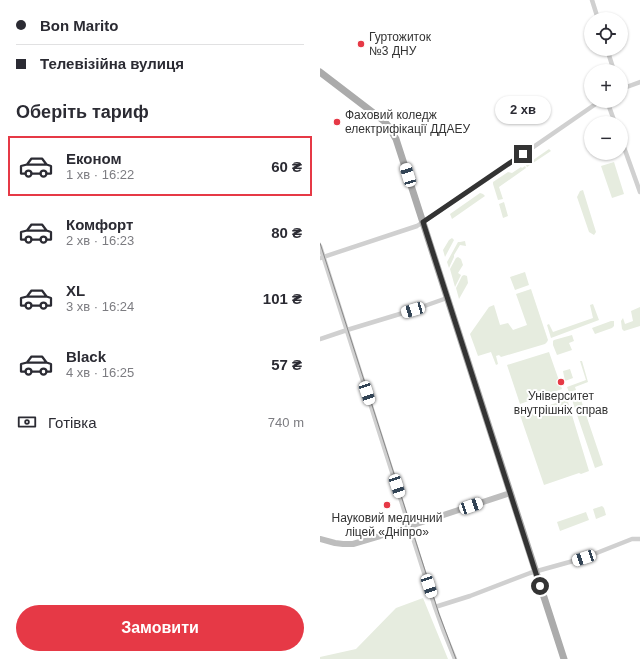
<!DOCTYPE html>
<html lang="uk">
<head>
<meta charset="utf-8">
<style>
	body { margin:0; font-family:Arial,sans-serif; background:#f7f7f7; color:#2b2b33; height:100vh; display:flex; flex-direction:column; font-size:15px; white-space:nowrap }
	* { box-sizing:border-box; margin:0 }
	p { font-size:13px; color:#7c7c81 }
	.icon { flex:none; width:22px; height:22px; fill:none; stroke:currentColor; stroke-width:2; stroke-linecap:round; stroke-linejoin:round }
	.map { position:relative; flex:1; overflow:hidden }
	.panel { display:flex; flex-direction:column; background:#fff; width:320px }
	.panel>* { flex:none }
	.guide { display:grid; align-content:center; height:88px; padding:0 16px; background:#fff }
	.fabs { position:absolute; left:264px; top:12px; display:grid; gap:8px }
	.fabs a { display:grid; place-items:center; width:44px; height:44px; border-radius:50%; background:#fff; box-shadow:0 1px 3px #0004; font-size:20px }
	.end { position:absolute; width:18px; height:18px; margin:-9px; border:5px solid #333; background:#fff; box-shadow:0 0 0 2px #fff }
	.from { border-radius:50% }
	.bubble { position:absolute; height:28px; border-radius:14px; background:#fff; box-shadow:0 1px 3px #0004; font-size:13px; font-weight:700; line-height:28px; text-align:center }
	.car { position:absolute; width:12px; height:24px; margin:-12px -6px; border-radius:5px; box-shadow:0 0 3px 1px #0007; background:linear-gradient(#fff 24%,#345 0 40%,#fff 0 76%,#345 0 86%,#fff 0) }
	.guide b { display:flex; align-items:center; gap:14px; height:38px; font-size:15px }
	.guide b+b { border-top:1px solid #e1e1e2 }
	.guide i { width:10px; height:10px; background:#2b2b33 }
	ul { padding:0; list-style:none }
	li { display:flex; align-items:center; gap:12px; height:60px; margin:0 8px 6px; padding:0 8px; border:2px solid transparent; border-radius:0px }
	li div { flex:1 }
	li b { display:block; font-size:15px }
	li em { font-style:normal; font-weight:700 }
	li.selected { border-color:#e63946 }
	li>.icon { width:36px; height:36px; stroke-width:1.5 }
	h2 { padding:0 16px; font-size:18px; line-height:48px }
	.pay { display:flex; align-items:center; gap:10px; height:44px; padding:0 16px; font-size:15px }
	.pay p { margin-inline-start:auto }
	.cta { display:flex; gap:8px; margin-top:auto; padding:8px 16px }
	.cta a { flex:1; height:46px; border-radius:24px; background:#e63946; color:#fff; font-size:16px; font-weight:700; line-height:46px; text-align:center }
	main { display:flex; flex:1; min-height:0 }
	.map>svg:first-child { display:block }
</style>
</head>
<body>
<main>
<section class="panel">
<div class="guide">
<b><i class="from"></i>Bon Marito</b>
<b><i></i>Телевізійна вулиця</b>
</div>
<h2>Оберіть тариф</h2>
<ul>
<li class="selected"><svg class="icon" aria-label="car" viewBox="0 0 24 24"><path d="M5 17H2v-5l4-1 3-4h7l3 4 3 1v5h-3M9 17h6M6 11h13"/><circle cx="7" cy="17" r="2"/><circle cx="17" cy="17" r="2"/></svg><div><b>Економ</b><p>1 хв · 16:22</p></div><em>60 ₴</em></li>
<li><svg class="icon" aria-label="car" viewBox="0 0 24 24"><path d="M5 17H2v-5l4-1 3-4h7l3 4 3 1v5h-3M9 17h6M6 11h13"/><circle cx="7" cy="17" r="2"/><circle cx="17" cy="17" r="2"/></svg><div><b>Комфорт</b><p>2 хв · 16:23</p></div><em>80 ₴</em></li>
<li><svg class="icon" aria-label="car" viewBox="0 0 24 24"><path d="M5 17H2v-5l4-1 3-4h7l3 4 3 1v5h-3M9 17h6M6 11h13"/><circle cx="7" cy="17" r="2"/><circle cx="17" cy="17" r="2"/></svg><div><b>XL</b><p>3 хв · 16:24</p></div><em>101 ₴</em></li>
<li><svg class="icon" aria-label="car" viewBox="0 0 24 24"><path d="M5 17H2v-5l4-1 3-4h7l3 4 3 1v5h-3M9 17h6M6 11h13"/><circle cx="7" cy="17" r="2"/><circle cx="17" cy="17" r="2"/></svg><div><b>Black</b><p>4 хв · 16:25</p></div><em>57 ₴</em></li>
</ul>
<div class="pay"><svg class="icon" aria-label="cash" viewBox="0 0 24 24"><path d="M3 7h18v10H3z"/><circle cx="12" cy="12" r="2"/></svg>Готівка<p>740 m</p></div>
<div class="cta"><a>Замовити</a></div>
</section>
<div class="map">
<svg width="320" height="659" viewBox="0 0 320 659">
	<rect width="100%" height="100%" fill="#fff"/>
	<path fill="#e6ecdf" d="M229,149L231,151L207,167L206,165Z
		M294,162L304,194L292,198L281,166Z
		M205,166L206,168L179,187L183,199L178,200L173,184V182L188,172L192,173L201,167L202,168Z
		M263,190L276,232L274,235L269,232L257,197L260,191Z
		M160,193L163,194L165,196L132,219L130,214Z
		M184,202L188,216L183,218L179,204Z
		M132,238L134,240L125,257L123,250L129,240Z
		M145,241L146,246L140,245L134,255V257L129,268L127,262L138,242H140Z
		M138,257L141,259L143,265L138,273L141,275L135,287L130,269L136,258Z
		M205,272L209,285L195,290L190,277Z
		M144,275L147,276L148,283L139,299L136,288L142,276Z
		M211,289L228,340L227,342L225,344L181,357L179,355L176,356L178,364L176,365L171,352L158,356L150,334L169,307L174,305L180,325L188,323L193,330L207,325L196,294Z
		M273,304L279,320L231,338L227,325L229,324L233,332L273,318L270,305Z
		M320,307V326L304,331L302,329L301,321L303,318L305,324L313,321L311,311Z
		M291,321H294V326L292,328L275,334L272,328Z
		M252,335L254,341L249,343L252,350L237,355L233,345V341L234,340Z
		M229,352L242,389L200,404L187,365Z
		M260,361H262L268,382L255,387L256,390L249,392L247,387L266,380Z
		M250,369L253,378L245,381L243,371Z
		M259,394L283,465L275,468L251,397Z
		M245,400L248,402L269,471L261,474L259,473L224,485L200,415Z
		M282,506L284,508L286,515L276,519L273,509Z
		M266,512L269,520L240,531L237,522Z
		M103,598L128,659H0V657L36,649L76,608Z"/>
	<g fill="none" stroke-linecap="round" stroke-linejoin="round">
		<path stroke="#d0d0d0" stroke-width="4.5" d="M272,0L278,19
			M287,49L294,71
			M301,89L320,82
			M287,101L295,123
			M301,139L320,192
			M0,246L115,607L124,632L135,659
			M0,258L97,226L167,179L280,101
			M0,339L27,330L93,310L127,298
			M115,607L150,596L210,573L264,558L312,539H320"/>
		<path stroke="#bdbdbd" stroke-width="6" d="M0,539L15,543L23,544H33L60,536L190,493"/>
		<path stroke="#ababab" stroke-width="7" d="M0,72L64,121L69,127L76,139L244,659"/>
		<path stroke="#888" stroke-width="1" d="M0,243L119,614L136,659"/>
	</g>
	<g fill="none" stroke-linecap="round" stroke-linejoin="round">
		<path stroke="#333" stroke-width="5" d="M203,154L103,222L220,586"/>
	</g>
	<g fill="#e63946" stroke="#fff" stroke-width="1.5">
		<circle cx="41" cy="44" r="4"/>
		<circle cx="17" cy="122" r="4"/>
		<circle cx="241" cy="382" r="4"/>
		<circle cx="67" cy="505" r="4"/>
	</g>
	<g text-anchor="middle" stroke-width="4" stroke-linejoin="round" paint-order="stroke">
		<g font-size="12" fill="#333" stroke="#fff" text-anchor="start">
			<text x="49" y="41">Гуртожиток<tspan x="49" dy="14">№3 ДНУ</tspan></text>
			<text x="25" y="119">Фаховий коледж<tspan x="25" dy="14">електрифікації ДДАЕУ</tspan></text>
			<text x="241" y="400" text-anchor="middle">Університет<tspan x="241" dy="14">внутрішніх справ</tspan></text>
			<text x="67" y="522" text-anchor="middle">Науковий медичний<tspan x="67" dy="14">ліцей «Дніпро»</tspan></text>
		</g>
	</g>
</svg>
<div class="fabs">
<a><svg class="icon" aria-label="locate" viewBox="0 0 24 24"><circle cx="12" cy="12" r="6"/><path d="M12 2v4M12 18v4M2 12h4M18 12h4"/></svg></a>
<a>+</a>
<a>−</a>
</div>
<i class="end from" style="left:220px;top:586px"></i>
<i class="end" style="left:203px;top:154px"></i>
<div class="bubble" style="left:175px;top:96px;width:56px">2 хв</div>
<i class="car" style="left:88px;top:175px;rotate:343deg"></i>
<i class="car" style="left:93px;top:310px;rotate:254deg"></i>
<i class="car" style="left:47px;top:393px;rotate:162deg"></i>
<i class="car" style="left:77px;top:486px;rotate:162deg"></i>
<i class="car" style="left:151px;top:506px;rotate:71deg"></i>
<i class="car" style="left:264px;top:558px;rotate:252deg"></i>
<i class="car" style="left:109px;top:586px;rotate:162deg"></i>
</div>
</main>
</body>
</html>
